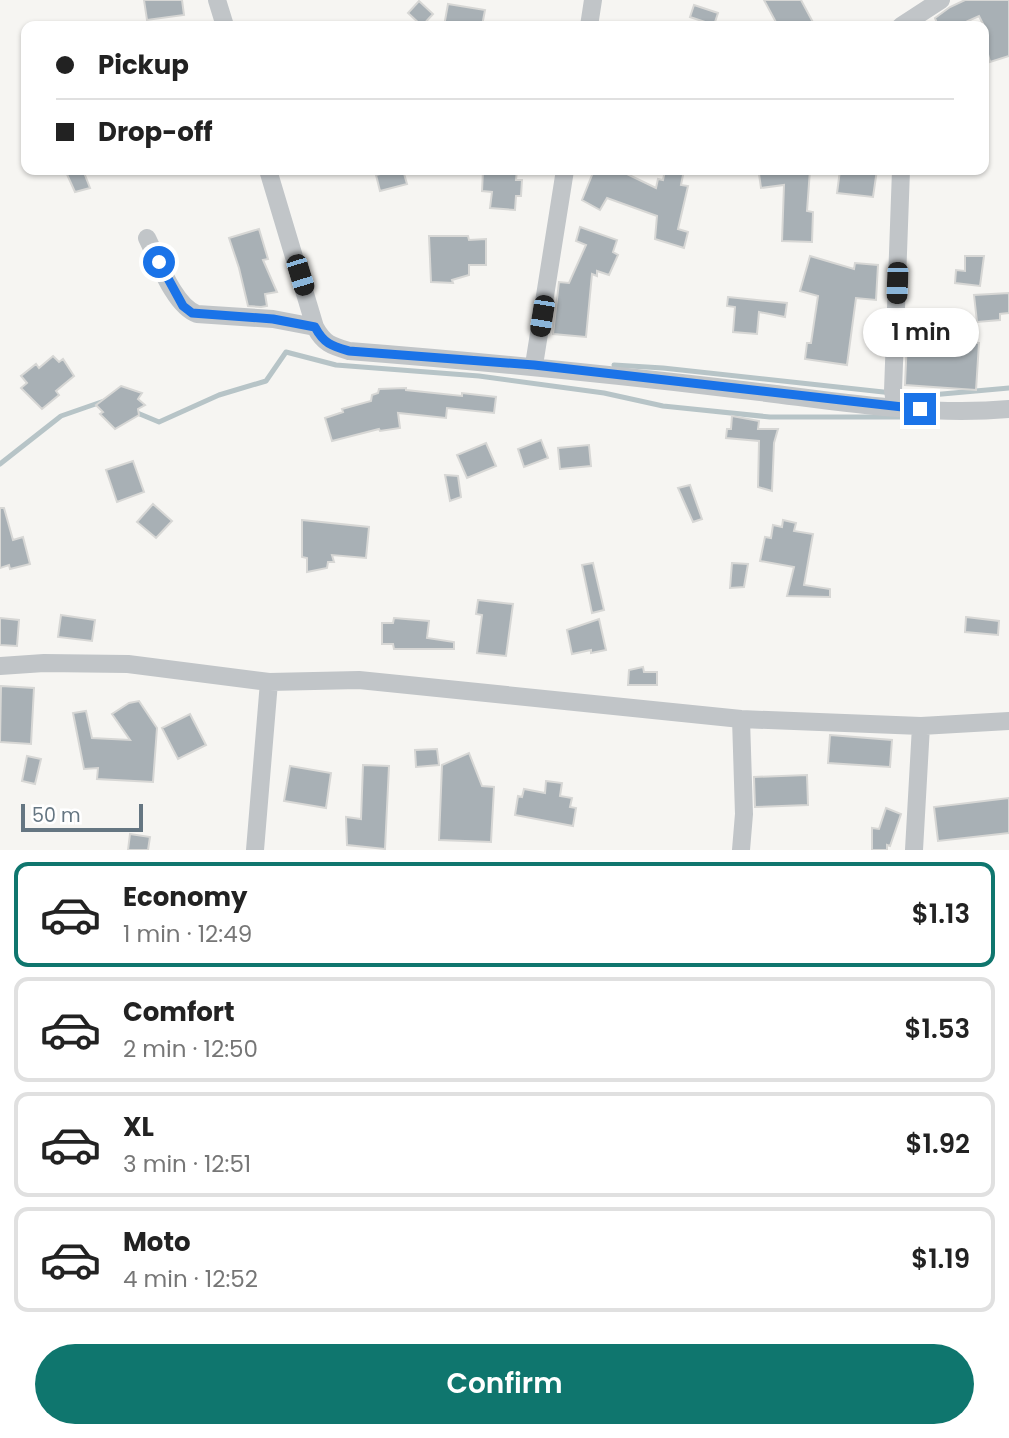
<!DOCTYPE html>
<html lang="en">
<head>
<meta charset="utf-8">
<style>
	body { margin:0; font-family:Poppins,sans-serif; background:#f6f6f6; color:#222; height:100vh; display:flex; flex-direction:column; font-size:26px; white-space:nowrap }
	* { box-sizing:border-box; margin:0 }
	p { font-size:23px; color:#767676 }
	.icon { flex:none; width:38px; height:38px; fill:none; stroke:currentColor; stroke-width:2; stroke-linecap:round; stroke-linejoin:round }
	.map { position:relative; height:850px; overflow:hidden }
	.side { display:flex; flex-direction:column; background:#fff; flex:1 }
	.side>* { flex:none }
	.guide { position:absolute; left:21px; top:21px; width:968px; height:154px; border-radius:14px; box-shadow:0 2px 5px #0004; display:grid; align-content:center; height:154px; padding:0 35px; background:#fff }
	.scale { position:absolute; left:21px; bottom:18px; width:122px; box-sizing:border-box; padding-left:7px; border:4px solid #657682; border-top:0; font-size:19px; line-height:24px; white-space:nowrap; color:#657682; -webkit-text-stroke:5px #fff; paint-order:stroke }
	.end { position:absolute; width:32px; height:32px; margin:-16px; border:9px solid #1a73e8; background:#fff; box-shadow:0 0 0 4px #fff }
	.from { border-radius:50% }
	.bubble { position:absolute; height:49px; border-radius:24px; background:#fff; box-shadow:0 2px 5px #0004; font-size:23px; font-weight:600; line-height:49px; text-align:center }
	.car { position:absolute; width:21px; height:42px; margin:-21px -10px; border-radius:9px; box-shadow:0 0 5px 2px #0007; background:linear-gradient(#222 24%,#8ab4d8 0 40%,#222 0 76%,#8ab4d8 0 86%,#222 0) }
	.guide b { display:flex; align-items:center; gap:24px; height:66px; font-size:26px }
	.guide b+b { border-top:2px solid #e0e0e0 }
	.guide i { width:18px; height:18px; background:#222 }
	ul { padding:12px 0 0; list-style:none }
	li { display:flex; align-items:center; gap:21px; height:105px; margin:0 14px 10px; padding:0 21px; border:4px solid #e0e0e0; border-radius:14px }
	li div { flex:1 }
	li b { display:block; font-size:26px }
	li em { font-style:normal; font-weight:600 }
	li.active { border-color:#0f766e }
	li>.icon { width:63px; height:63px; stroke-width:1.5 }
	.primary-button { display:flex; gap:14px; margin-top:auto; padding:14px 35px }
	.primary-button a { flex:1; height:80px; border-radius:42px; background:#0f766e; color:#fff; font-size:28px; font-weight:600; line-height:80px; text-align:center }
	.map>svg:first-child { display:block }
</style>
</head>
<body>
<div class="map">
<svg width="1009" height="850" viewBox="0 0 1009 850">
	<rect width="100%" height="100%" fill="#f6f5f2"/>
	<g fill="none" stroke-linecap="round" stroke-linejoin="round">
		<path stroke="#b7c4c7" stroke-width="5" d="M614,365L663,368L920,396L1009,388
			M135,412L159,422L219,395L266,381L286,352L336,365L479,376L604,393L663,406L770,417H907
			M0,464L61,416L107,400"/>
	</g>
	<path fill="#a8b0b5" stroke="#d7d7d5" stroke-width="2" d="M144,0H182L184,15L147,20Z
		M764,0H801L815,26H778Z
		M965,0H1009V56L990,62L985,43L984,26L979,16L957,26H938L935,18L950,7Z
		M419,1L433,14L422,26L408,13Z
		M448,4L485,10L482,26H444Z
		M694,5L718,13L714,25L690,17Z
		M65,170H83L90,188L75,192Z
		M397,170H403L407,184L380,191L376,175Z
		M483,170H517L516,180H522L521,196H516L515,210L490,208L492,192L482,191Z
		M594,170H629L627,174L656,188L658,179L663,180L665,170H684L681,185L688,186L678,229L688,232L684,248L655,239L657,216L607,198L600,210L582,200Z
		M790,170H810L807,211L813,212L812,242L782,241L784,185L761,188L759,174Z
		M840,170H877L873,197L837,193Z
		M580,227L617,240L613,252L618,255L609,275L597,271V276L592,274L586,337L553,334L559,282L569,283L586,245L576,241Z
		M259,229L268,259L263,260L277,292L265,294L267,306L261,307L248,306L239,268L229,238Z
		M429,236H468L469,240L486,239V265H469V275L452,280L453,283L431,282Z
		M810,256L854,269L855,263L878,265L876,300L856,298L847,365L805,359L807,343H811L818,296L800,291Z
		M965,256H984L980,286L955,283L956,270L965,271Z
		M1009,293V313L1000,314V320L977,322L974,295Z
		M728,297L787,303L785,317L759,312L757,334L733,332L735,307L727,306Z
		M907,339L979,343L976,390L905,385Z
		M53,356L59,362L63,359L74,376L56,391L59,395L42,409L21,388L27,383L21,376L36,364L39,368Z
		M121,386L142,393L138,399L145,405L138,409L139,415L115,429L100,414L103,412L96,405Z
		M406,388V390L462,396V393L496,397L494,413L447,408L446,418L398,413L400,428L380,431L379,429L332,441L325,418L343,412L342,409L371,401L372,395L378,393L379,389Z
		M732,416L759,421L758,429H778L774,443L772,491L758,487L759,441L726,438L727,429H731Z
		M541,440L548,458L524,467L518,449Z
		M486,443L496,466L467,478L457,455Z
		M589,445L591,466L560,469L558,448Z
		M133,461L144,492L117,502L106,470Z
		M445,475L458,476L461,497L450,501Z
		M690,485L702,519L693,522L678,488Z
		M153,504L172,521L156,538L137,522Z
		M0,508H4L13,540L23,537L30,564L10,569L9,565L0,568Z
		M302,520L369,527L366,558L332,555L334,562H328L327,568L307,572V558L302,557Z
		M783,520L796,523L794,531L813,534L804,585L830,589V597L787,596L794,567L760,561L765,537L771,538L773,525L782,527Z
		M593,563L604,610L592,613L582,565Z
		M732,563L748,564L744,587L730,588Z
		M478,600L513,604L506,656L477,653L482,615L476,614Z
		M61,615L95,620L92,641L58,637Z
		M966,617L999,621L998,635L965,632Z
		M0,618L19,620L17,646L0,645Z
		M394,618L429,621L427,638L454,642V649H394L393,644H382V623H393Z
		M599,619L606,650L591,653V650L572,654L567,630Z
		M643,667L644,672H657V685H628L629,670Z
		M1,686L34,688L31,744L0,742Z
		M139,701L157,728L153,782L97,779L98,768L84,769L73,713L86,711L92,738L130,740L112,714L129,703Z
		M190,714L206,745L178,759L162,728Z
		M830,735L892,740L890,767L828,763Z
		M437,749L439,765L416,767L415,750Z
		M469,753L482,786L494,787L491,842L439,840L442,765Z
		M27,756L41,759L35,784L22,781Z
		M363,765L389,766L385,849L347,845L346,817L361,819Z
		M290,766L331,773L326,808L284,801Z
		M807,775L808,805L755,807L754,777Z
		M546,781L562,783L560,796L572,798L570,807L576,808L573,826L515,815L518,796L522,797L524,789L545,793Z
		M1009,798V833L938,841L934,807Z
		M886,808L901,814L890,846L887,845V850H872V828L879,829Z
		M130,834L150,837L148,850H128Z"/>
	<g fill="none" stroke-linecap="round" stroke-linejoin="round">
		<path stroke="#c1c5c8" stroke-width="18" d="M217,0L225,26
			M589,26L593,0
			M901,26L941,0
			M268,170L315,327C324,344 332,346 349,351C478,361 606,374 734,389C825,399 918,417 1009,409
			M147,238C158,260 174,306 197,314L273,319L315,327
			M534,365L565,170
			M896,408L893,391L901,170
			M0,666L44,663L128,664L269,682L359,680L741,719L921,726L1009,721
			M741,719L744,814L741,850
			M255,850L269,682
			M914,850L921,726"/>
	</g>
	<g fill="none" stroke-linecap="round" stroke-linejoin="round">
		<path stroke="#1a73e8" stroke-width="9" d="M159,262L183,306L192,313L273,319L315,327C324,344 332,346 349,351L534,365L920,409"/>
	</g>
</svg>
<div class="scale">50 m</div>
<i class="end from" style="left:159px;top:262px"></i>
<i class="end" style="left:920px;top:409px"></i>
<div class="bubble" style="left:863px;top:308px;width:116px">1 min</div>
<i class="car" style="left:300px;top:275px;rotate:163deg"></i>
<i class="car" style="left:897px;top:283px;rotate:182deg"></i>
<i class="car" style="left:542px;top:316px;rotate:189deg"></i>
<div class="guide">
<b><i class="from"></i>Pickup</b>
<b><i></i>Drop-off</b>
</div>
</div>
<section class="side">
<ul>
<li class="active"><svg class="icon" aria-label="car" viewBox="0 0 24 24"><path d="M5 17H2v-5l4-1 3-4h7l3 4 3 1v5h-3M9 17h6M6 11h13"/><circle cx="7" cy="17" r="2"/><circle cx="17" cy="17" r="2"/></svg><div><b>Economy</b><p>1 min · 12:49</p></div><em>$1.13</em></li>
<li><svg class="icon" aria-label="car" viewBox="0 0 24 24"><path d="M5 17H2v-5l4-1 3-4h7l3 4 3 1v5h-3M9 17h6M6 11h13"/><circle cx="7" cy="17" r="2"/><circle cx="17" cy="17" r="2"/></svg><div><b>Comfort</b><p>2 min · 12:50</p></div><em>$1.53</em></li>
<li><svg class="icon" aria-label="car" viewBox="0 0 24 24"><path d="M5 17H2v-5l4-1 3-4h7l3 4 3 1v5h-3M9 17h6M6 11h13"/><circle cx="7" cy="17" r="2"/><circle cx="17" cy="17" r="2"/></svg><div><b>XL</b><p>3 min · 12:51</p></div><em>$1.92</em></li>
<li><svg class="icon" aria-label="car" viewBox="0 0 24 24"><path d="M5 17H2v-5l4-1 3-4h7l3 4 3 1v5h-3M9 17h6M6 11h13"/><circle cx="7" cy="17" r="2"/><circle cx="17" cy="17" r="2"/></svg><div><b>Moto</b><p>4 min · 12:52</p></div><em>$1.19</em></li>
</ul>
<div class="primary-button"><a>Confirm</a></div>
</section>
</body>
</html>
